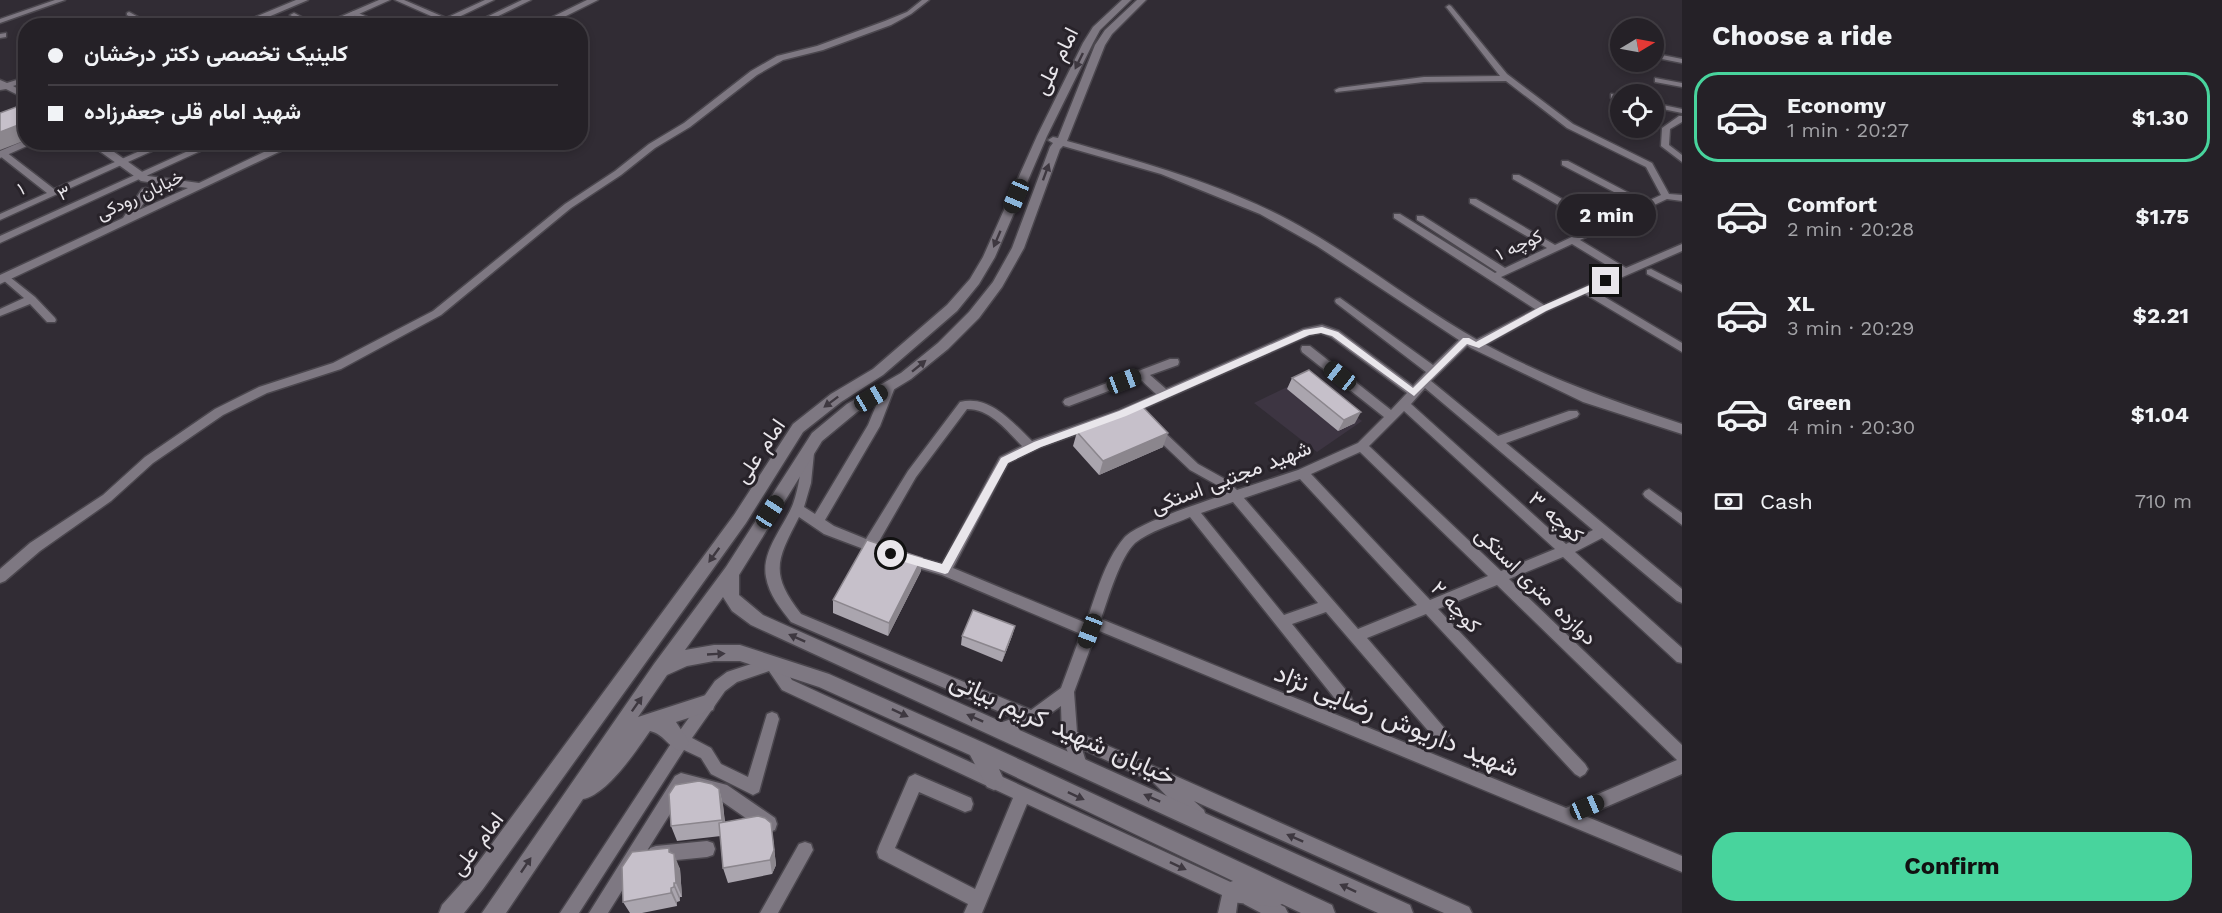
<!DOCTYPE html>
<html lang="en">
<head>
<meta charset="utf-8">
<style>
	body { margin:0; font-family:"Work Sans",Vazirmatn,sans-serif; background:#312e33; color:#f1f3f6; height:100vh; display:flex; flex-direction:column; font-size:22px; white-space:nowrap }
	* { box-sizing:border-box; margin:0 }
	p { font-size:20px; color:#a3a3a7 }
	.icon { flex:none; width:33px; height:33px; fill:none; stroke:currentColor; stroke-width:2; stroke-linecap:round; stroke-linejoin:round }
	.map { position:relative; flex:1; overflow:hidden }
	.side { display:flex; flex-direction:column; background:#252127; width:540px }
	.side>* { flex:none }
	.top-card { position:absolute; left:18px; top:18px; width:570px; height:132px; border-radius:24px; box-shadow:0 3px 9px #0003,0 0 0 2px #423e44; display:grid; align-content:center; height:132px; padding:0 30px; background:#252127 }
	.needle { width:39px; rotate:80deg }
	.fabs { position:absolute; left:1610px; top:18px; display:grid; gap:12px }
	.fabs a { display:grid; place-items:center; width:54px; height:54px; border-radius:50%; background:#252127; box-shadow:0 3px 9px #0003,0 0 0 2px #423e44; font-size:30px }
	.end { position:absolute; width:27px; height:27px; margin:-14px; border:8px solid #e9e6eb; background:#111; box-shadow:0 0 0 3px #111 }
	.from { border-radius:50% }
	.bubble { position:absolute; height:42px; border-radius:21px; background:#252127; box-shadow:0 3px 9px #0003,0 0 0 2px #423e44; font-size:20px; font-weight:700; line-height:42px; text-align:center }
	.car { position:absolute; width:18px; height:36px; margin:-18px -9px; border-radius:8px; box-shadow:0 0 4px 2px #0007; background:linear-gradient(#222 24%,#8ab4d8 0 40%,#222 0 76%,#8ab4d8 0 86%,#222 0) }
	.top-card b { display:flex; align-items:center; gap:21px; height:57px; font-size:22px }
	.top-card b+b { border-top:2px solid #423e44 }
	.top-card i { width:15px; height:15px; background:#f1f3f6 }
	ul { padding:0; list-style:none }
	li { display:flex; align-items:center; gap:18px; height:90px; margin:0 12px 9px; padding:0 18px; border:3px solid transparent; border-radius:24px }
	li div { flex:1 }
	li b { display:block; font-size:22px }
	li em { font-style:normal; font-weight:700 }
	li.selected { border-color:#48d49d }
	li>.icon { width:54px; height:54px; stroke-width:1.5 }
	h2 { padding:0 30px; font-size:27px; line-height:72px }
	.pay { display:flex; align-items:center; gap:15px; height:66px; padding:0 30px; font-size:22px }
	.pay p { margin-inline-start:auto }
	.cta { display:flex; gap:12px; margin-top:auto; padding:12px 30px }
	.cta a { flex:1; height:69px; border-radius:24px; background:#48d49d; color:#111; font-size:24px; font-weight:700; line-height:69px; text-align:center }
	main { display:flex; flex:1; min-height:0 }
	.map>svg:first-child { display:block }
</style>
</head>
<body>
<main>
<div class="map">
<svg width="1682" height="913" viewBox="0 0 1682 913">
	<rect width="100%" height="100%" fill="#312c34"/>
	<path fill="#3d3542" d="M1306,378L1362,421L1317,452L1254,403Z"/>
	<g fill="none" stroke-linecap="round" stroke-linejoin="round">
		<g stroke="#4b474e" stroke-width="3">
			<path id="minor" d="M55,0H65L0,23V19Z
				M395,0H404L446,18L485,0H494L440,26H430L440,20Z
				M522,0H531L478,26H468Z
				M922,0H929L911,14L891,25L823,50L783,60L757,75L690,127L655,148L621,175L571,208L441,315L341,369L267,393L223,415L153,463L111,501L40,551L5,581L0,583V569L30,543L103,495L145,457L215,409L259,387L333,363L433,311L565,204L615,171L649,144L684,123L751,71L777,56L817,46L885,21L907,12Z
				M1449,5L1451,6L1507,74L1573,124L1652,163L1669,194L1682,195V201L1667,199L1580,240L1626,268L1682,244V251L1593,290L1682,343V352L1585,294L1547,311L1480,348H1472L1471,345L1472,342L1535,309L1394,218V214H1400L1495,273L1497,272L1417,220V216H1423L1505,268L1547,248L1470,203V199H1476L1555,245L1595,226L1513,179V175H1519L1603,222L1639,205L1562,165V161H1568L1646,202L1661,195L1646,167L1567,128L1506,81L1424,82L1336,92L1335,90L1339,88L1424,77L1500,76L1447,8L1446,7ZM1572,244L1618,272L1544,305L1501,277Z
				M354,11L383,24V26H373L352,14L350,13Z
				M129,12L131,13L154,26H145L127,15V13Z
				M294,13L296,14L318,26H309L292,16L290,15Z
				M194,18L206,26H197L193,23L187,26H177Z
				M6,33V37L0,38V34Z
				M1662,55L1682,59V63L1662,59Z
				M26,77V82L13,86L26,93V99L6,89L0,90V80L7,83Z
				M1655,78L1682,83V87L1655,82Z
				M1611,94L1620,95V99L1611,98Z
				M1653,103L1682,109V113L1653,107Z
				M1679,116H1682V122L1670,129L1669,145L1682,155V162L1661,146L1662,128Z
				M115,142H127L107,153L100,151Z
				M160,142H172L0,220V214L47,193L0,156V152H6L54,189Z
				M208,142H220L0,243V236Z
				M1651,269L1682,285V292L1647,274V270Z
				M6,274L35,297L55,318L56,320L55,322H47L30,304L0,316V309L24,298L2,279V275Z
				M1340,298L1433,365L1462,337H1470L1471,340L1470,343L1431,381L1498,436L1569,411H1577L1579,414L1577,417L1506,443L1682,589V603L1677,601L1602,538L1575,552L1682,648V663L1677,662L1563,557L1509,579L1682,745V774L1585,816L1682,856V872L1097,630L1074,692L1077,732L1469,907L1472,913H1444L1194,801L1204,810L1206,816L1204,822L1198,824L1192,822L1153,782L1082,749L1087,765L1084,770L1079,773L1074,770L1062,736L1061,706L1037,723L1002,736L997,734L994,729L997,724L1014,718L791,622C781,609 769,595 766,577C761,551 784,527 793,504C799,487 801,470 802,453L808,449L814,453L811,483L804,507L815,514L868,425L885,384H893L895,387L880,426L825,520L834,526L866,539L908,471L960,402C990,394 1013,423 1032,441L1119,410L1156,394L1140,379L1069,406L1065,405L1063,402L1065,399L1170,359H1178L1179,362L1178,365L1150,375L1166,389L1303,329L1322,325L1339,331L1413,386L1426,372L1336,303L1335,301L1336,299ZM1321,333L1331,337L1407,393L1391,410L1310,346H1302L1301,349L1302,352L1384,417L1358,443L1298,470L1237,490L1225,479L1198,464L1159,427H1151L1149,430L1151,433L1190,470L1217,485L1226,494C1204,502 1137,523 1124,538C1104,562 1096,595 1086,623L953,568L1008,463L1041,447L1127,416L1310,335ZM1425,388L1593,530L1566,544L1411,404ZM967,409C991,409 1007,431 1022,446L1000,457L942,564L906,554L901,555L899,559L901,563L942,575L1081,634L1061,688L1031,710L801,614C769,573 777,560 799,517L824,534L869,551L876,553L881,552L883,548L878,543L916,477ZM1404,411L1555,549L1501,571L1369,446ZM1360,452L1488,576L1430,600L1311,474ZM1300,479L1417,605L1358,629L1244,498ZM1233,502L1318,603L1284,615L1201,513ZM1190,517L1340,705L1345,707L1350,705L1352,700L1350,695L1292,624L1326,612L1437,741L1442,743L1447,741L1450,736L1447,731L1367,638L1426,614L1575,774L1580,777L1585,774L1588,769L1585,764L1438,609L1497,585L1677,760L1566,808L1101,619C1108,599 1120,557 1135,543C1150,531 1172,525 1190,517Z
				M1649,489L1682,513V525L1645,497L1643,494L1645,491Z
				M772,657L777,658L792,680L1237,885L1239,891L1236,913H1218L1222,895L1027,804L982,913H964L968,904L879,858L877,852L879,846L909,777L915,774L971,798L973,804L971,810L965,812L919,792L895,848L975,889L1013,798L782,690L769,671L737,682L725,691L692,738L711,748L721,764L748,777L767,714L772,712L777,714L779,719L759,792L753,795L711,774L701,758L684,750L579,913H560L676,736L715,681L727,672Z
				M681,773L727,785L775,818L777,824L775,830L769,832L763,830L717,798L685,790L608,913H589L675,776Z
				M707,841L713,843L715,849L713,855L707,857L656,862L650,860L648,854L650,848L656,846Z
				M805,842L811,844L813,850L778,913H760L799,844Z
				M1250,890L1285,907L1288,913H1261L1244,904L1242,898L1244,892Z"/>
		</g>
		<g stroke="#4b474e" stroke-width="3">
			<path id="secondary" d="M296,0H308L247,26H234Z
				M379,0H390L332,26H319Z
				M587,0H598L546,26H534Z
				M1122,0H1131L1100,30L1093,43L1047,136L995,257L979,284L957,311L883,375L841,402L803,432L746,523L483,889L464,913H439L442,905L469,875L734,515L793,424L831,394L873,369L947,305L970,279L983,257L1037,136L1083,43L1093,27Z
				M1137,0H1146L1112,34L1105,45L1067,141C1135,160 1204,179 1269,210C1344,246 1408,301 1481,342C1544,377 1613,401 1682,424V434L1583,402L1471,348L1317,246L1260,214L1161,174L1063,146L1060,149L1024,248L1002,287L979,318L948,349L911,379L857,412L822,441L739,575V595L763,615L1410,905L1413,913H1378L751,625L732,611L723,597L685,650L714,645H740L829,674L984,743L1332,905L1335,913H1301L1282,904L1276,907L1231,902L1224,898L1220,891L1224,884L1233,881L999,769L1004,780L1001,787L994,790L987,787L970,755L819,687L740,661H714L687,666L667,675L638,717L706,695L713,698L715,704L713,710L676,722L689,742L687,748L680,751C667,746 664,734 650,731C636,751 607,795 583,799L506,913H482L654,664L726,567L812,433L847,404L901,373L938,343L969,312L993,282L1012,248L1050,147L1053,143L1048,140L1053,137L1058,138L1095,45L1105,30Z
				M26,140V142H36L0,158V151Z
				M87,142H100L148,176L199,183L285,142H300L0,284V275L123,218L142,189L146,188L152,191L139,210L188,188L141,181Z"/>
		</g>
		<use href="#minor" fill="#7e7882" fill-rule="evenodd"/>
		<use href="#secondary" fill="#7e7882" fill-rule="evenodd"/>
	</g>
	<path fill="#aaa5ae" d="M1292,378L1355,423L1338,431L1287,389Z
		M1077,432L1163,447L1099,475L1073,446Z
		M921,571L888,636L833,613V600Z
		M1015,626L1012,636L1002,662L961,645L962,636Z
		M719,789L723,805L725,822L773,838L776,865L772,874L728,883L723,868L721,836L677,841L671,826Z
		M671,853L680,869L682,897H680V901L677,902V906L642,913H630L623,902Z"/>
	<path fill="#8b868d" d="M26,122V140L0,150V132Z
		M1361,412L1355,423L1338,431L1344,420Z
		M1168,433L1163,447L1099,475L1103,461Z
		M922,558L921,571L888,636L889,623Z
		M1015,626L1012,636L1002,662L1005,652Z
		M719,789L723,805L726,836L722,820Z
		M771,823L776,865L772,874L770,860Z
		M669,848L675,862L674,854L680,869L682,897L676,883Z
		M674,883L680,897V901L674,887Z
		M671,888L677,902V906L671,893Z"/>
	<path fill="#c6c0ca" stroke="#8b868d" stroke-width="1.5" d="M24,104L26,106V122L0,132V113Z
		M1309,370L1361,412L1344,420L1292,378Z
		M1141,405L1168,433L1103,461L1077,432Z
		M867,540L922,558L889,623L833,600Z
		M973,610L1015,626L1005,652L962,636Z
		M699,781L712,784L719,789L722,820L671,826L669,794L675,785Z
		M758,816L765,818L771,823L774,850L770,860L723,868L719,823Z
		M669,848V852L674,854L676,883H674V887L671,888V893L623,902L622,867L632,852Z"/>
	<defs><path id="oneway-solid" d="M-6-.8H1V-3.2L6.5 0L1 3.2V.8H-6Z" transform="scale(1.5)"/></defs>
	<g fill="#3e3840">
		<use href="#oneway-solid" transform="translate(1079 61) rotate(116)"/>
		<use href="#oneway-solid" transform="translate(1046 172) rotate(-70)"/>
		<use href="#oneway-solid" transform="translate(997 239) rotate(113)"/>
		<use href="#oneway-solid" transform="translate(919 366) rotate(-39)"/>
		<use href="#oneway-solid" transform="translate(831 402) rotate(143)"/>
		<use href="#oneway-solid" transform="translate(714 555) rotate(126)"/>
		<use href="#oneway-solid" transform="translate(797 638) rotate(-156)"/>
		<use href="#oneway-solid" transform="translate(716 654) rotate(-3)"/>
		<use href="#oneway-solid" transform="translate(637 704) rotate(-55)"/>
		<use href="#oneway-solid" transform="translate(900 713) rotate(25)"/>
		<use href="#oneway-solid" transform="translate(975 718) rotate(-156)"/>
		<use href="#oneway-solid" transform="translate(1076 796) rotate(25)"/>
		<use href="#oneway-solid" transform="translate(1152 798) rotate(-156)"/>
		<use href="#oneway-solid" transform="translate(1295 838) rotate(-156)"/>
		<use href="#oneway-solid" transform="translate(526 865) rotate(-56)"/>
		<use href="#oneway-solid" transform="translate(1178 866) rotate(25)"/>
		<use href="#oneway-solid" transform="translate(1348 888) rotate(-155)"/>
	</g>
	<path fill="#e9e6eb" d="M1606,278L1610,281L1609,283L1546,311L1479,348L1467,344L1414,396L1332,336L1321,333L1309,335L1126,416L1041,447L1008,463L948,573L945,574L891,558L886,554L891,549L942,564L1001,458L1034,442L1119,411L1304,330L1322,327L1338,332L1413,388L1463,338H1469L1476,342L1540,307Z"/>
	<g text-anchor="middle" stroke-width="6" stroke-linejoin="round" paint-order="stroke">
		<g font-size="18" fill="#e9e6eb" stroke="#28232a">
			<text transform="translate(21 189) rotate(-24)" y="6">۱</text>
			<text transform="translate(64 193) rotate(-24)" y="6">۳</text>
			<text transform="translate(140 195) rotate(-25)" y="6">خیابان رودکی</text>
			<text transform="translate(1519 245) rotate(-25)" y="6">کوچه ۱</text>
		</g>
		<g font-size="21" fill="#e9e6eb" stroke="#28232a">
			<text transform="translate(1056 61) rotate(-63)" y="7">امام علی</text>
			<text transform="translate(760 451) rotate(-56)" y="7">امام علی</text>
			<text transform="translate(1231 477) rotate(-21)" y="7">شهید مجتبی استکی</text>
			<text transform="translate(1556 517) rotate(42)" y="7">کوچه ۳</text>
			<text transform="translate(1536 586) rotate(44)" y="7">دوازده متری استکی</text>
			<text transform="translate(1456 607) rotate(47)" y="7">کوچه ۲</text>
			<text transform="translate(477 844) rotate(-53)" y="7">امام علی</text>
		</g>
		<g font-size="26" fill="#e9e6eb" stroke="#28232a">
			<text transform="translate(1397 720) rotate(22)" y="9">شهید داریوش رضایی نژاد</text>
			<text transform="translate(1063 728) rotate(24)" y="9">خیابان شهید کریم بیاتی</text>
		</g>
	</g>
</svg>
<div class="fabs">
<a><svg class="needle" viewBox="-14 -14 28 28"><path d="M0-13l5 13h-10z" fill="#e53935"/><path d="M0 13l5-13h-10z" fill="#a3a3a7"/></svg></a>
<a><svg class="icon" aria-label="locate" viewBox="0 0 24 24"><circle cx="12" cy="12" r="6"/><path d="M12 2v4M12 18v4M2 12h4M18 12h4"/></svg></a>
</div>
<i class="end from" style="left:891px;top:554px"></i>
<i class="end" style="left:1606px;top:281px"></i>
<div class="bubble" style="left:1557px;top:194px;width:99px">2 min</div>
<i class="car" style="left:1016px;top:196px;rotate:203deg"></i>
<i class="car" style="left:1340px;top:376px;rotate:308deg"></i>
<i class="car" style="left:1124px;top:381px;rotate:69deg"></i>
<i class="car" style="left:871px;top:398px;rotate:60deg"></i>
<i class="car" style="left:770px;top:512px;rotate:33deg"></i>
<i class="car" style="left:1090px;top:631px;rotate:201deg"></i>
<i class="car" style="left:1587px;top:807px;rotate:67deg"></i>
<div class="top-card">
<b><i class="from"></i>کلینیک تخصصی دکتر درخشان</b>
<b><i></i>شهید امام قلی جعفرزاده</b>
</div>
</div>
<section class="side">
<h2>Choose a ride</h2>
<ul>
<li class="selected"><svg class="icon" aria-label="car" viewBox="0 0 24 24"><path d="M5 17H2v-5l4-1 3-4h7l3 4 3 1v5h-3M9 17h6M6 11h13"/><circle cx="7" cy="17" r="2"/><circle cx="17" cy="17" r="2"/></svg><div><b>Economy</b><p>1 min · 20:27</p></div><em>$1.30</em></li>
<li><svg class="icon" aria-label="car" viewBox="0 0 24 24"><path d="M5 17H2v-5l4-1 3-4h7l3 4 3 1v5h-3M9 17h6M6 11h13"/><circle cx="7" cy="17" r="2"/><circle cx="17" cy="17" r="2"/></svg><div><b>Comfort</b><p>2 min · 20:28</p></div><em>$1.75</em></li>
<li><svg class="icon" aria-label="car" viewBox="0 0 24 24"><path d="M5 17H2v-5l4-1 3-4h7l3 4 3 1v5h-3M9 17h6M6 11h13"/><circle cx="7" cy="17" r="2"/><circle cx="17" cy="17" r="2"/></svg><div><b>XL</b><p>3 min · 20:29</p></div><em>$2.21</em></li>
<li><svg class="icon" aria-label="car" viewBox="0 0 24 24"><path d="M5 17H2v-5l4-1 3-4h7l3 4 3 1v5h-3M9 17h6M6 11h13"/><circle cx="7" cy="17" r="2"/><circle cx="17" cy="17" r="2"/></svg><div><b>Green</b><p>4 min · 20:30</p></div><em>$1.04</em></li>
</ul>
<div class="pay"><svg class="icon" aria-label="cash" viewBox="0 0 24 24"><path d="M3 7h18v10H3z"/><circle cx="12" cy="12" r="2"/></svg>Cash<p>710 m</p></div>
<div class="cta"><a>Confirm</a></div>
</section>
</main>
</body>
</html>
